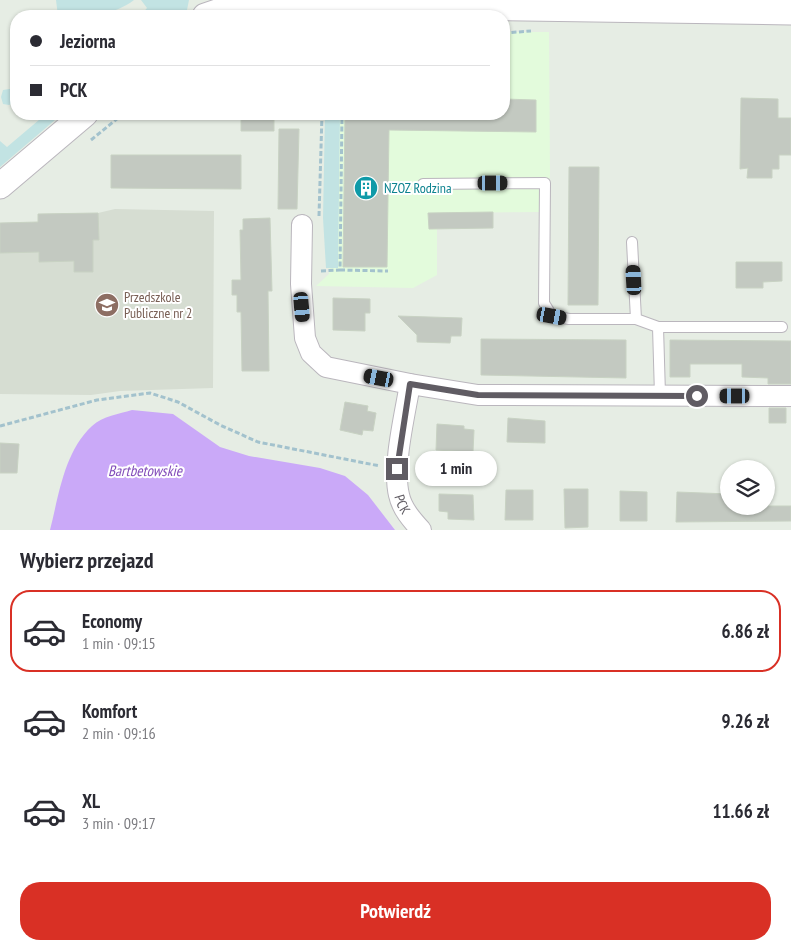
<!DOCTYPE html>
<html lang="pl">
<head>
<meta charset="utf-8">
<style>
	body { margin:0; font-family:"PT Sans Narrow",sans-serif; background:#f7f7f7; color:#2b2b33; height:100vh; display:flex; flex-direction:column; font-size:19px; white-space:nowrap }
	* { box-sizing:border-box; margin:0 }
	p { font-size:16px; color:#7c7c81 }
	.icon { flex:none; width:28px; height:28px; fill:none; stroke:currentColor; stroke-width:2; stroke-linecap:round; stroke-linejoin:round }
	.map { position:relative; height:530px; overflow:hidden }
	.drawer { display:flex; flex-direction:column; background:#fff; flex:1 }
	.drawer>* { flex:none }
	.hud { position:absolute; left:10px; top:10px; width:500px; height:110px; border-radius:20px; box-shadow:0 1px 4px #0004; display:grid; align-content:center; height:110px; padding:0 20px; background:#fff }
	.tools { position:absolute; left:720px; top:460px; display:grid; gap:10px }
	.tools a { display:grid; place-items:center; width:55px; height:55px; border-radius:50%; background:#fff; box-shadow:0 1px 4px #0004; font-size:25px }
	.end { position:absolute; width:22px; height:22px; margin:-11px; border:6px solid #605c63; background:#fff; box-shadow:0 0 0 2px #fff }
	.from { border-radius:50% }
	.bubble { position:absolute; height:35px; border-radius:18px; background:#fff; box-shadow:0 1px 4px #0004; font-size:16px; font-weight:700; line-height:35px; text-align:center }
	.car { position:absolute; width:15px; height:30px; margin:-15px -8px; border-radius:6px; box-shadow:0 0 4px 1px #0007; background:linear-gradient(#222 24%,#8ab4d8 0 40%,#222 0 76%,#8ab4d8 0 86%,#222 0) }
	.hud b { display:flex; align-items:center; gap:18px; height:48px; font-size:19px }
	.hud b+b { border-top:1px solid #e1e1e2 }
	.hud i { width:12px; height:12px; background:#2b2b33 }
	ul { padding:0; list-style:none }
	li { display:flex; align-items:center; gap:15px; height:82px; margin:0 10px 8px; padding:0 10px; border:2px solid transparent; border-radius:20px }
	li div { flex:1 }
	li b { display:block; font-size:19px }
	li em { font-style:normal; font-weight:700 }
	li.on { border-color:#d93025 }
	li>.icon { width:45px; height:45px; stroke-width:1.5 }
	h2 { padding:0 20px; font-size:22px; line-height:60px }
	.primary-button { display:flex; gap:10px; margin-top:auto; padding:10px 20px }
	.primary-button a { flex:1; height:58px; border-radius:20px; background:#d93025; color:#fff; font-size:20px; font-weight:700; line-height:58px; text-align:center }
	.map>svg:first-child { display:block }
</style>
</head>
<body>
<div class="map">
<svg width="791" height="530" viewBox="0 0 791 530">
	<rect width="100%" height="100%" fill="#e6ede4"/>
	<path fill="#e3fbdc" d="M504,32H549L550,176L540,212L429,213V229H437V275L413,288L316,286L329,274V114H504Z"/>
	<path fill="#d6ddd2" d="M115,209L214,211L213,388L120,391L91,395L0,394V223L38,222V214L98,213Z"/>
	<path fill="#c2e3e3" d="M56,0H134C112,17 84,16 58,16Z
		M141,0H189L187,10L177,16H140L147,8Z
		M16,88V102L9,105L3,104L1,97L3,90Z
		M46,114H62L0,167V141L7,147Z
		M325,114H340L338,268H326L323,218Z"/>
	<path fill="#caa9f8" d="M132,410L173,414L220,447L249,456L320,468L345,476L368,495L395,530H50C59,495 64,452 92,426C103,416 119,414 132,410Z"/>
	<path fill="#c3c9c1" stroke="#c8d2c3" d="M741,98L778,99V118H791V155H779V169H772V178H747L748,168L740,169Z
		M504,99L536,100V132L389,130L387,267H343L345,114H504Z
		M241,114H274V131H241Z
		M279,129H299L297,209H278Z
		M111,155H241V189L111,188Z
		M569,167H599L598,305H568Z
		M493,212V228L429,229L428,213Z
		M98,213L99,240H93V272H74V261L39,262V252L0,253V223L38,222V214Z
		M270,218L272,291H268L269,371H242L241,312H237V295H232V280H241L240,230H243V219Z
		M736,262H782V281L763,282V288H736Z
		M333,298L370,299V313H365V331L333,330Z
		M398,316L462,318L461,336H451L450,343L417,342V335Z
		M481,339L626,340V378L481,375Z
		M670,340L791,341V384H768V378L742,377V364H690V377H670Z
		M345,402L368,406L367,411L376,413L373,431L363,430L362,435L340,430Z
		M769,408H786V423H769Z
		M508,418L545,421V443L507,442Z
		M437,424L464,426V429L474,430L473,452L436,450Z
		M0,443L19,444L17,473H0Z
		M564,489H588V527L565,528Z
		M506,490H533V520H505Z
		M620,491L647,492V521H620Z
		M677,492L729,494V506H791V521L676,522Z
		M439,494L473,495L474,520L448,519V512L439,511Z"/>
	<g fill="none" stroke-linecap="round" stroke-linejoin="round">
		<g stroke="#bab6bd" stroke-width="12">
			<path id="service" d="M423,184L545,183L544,303L552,316L569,319H636L632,242
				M636,319L658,327
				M660,395L658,327H782"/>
		</g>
		<g stroke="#bab6bd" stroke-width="22">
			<g id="minor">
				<path d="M302,225L301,284L305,338L311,353L326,367L410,384L478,395L791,396"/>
				<path id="s1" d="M410,384C405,414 392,467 399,495C402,509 412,520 421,530"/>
			</g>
		</g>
		<g stroke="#bab6bd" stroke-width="27">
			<path id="tertiary" d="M205,16L229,8L259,4L791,12
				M0,186L85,114"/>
		</g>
		<path stroke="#a3c2cd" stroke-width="3" stroke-dasharray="5 2.5" stroke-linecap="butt" d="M504,33L531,31
			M91,140L123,114
			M319,216L322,114
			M340,270L388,271
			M321,271L340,270L342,114
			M0,426L97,400L150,393L178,402L220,425L258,442L380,466"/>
		<use href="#service" stroke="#fff" stroke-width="10"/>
		<use href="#minor" stroke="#fff" stroke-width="20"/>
		<use href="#tertiary" stroke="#fff" stroke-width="25"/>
	</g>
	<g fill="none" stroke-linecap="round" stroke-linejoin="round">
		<path stroke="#605c63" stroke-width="6" d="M397,469L410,384L478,395L697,396"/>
	</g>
	<defs>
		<g id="building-disc" transform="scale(1.25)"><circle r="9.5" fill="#0f9aa8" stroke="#fff"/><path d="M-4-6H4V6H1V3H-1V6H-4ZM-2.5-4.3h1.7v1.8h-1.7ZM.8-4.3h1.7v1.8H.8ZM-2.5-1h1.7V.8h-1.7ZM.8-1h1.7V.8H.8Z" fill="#fff"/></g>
		<g id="school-disc" transform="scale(1.25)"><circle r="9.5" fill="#8d6e63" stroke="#fff"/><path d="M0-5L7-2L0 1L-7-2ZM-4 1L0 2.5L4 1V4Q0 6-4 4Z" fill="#fff"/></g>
	</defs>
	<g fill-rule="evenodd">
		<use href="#building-disc" x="366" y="188"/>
		<use href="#school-disc" x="107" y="305"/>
	</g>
	<g text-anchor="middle" stroke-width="4" stroke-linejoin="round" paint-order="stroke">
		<g font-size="14" fill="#0d838f" stroke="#fff" text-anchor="start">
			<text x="384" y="193">NZOZ Rodzina</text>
		</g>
		<g font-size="14" fill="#785e54" stroke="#fff" text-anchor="start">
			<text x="124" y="302">Przedszkole<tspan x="124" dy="16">Publiczne nr 2</tspan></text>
		</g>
		<g font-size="14" fill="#605c63" stroke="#fff">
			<text dy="5" stroke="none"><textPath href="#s1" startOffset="122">PCK</textPath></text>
		</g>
		<g font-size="15" font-style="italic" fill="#834eba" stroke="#fff">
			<text x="145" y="476">Bartbetowskie</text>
		</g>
	</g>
</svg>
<div class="tools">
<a><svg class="icon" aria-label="layers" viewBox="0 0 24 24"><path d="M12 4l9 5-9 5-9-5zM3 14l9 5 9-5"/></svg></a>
</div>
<i class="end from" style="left:697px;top:396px"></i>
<i class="end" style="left:397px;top:469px"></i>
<div class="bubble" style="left:415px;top:451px;width:82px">1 min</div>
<i class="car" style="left:493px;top:183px;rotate:90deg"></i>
<i class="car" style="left:634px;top:280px;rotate:357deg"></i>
<i class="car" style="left:302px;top:307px;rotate:175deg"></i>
<i class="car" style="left:552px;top:316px;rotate:100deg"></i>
<i class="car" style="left:379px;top:378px;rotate:281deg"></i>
<i class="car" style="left:735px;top:396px;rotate:270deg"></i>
<div class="hud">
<b><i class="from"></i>Jeziorna</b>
<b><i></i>PCK</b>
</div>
</div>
<section class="drawer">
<h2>Wybierz przejazd</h2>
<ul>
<li class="on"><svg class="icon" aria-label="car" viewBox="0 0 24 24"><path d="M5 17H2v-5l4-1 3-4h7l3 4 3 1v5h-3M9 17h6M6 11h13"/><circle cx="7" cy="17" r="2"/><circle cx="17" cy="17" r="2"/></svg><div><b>Economy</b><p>1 min · 09:15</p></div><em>6.86 zł</em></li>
<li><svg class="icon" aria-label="car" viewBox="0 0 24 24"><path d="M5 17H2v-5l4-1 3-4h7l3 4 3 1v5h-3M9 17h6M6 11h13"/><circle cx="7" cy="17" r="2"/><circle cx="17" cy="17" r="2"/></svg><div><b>Komfort</b><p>2 min · 09:16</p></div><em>9.26 zł</em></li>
<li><svg class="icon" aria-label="car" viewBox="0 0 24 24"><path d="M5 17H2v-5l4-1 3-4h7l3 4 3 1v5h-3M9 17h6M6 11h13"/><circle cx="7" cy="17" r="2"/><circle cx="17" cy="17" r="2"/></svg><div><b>XL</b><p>3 min · 09:17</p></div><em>11.66 zł</em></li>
</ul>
<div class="primary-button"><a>Potwierdź</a></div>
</section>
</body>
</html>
